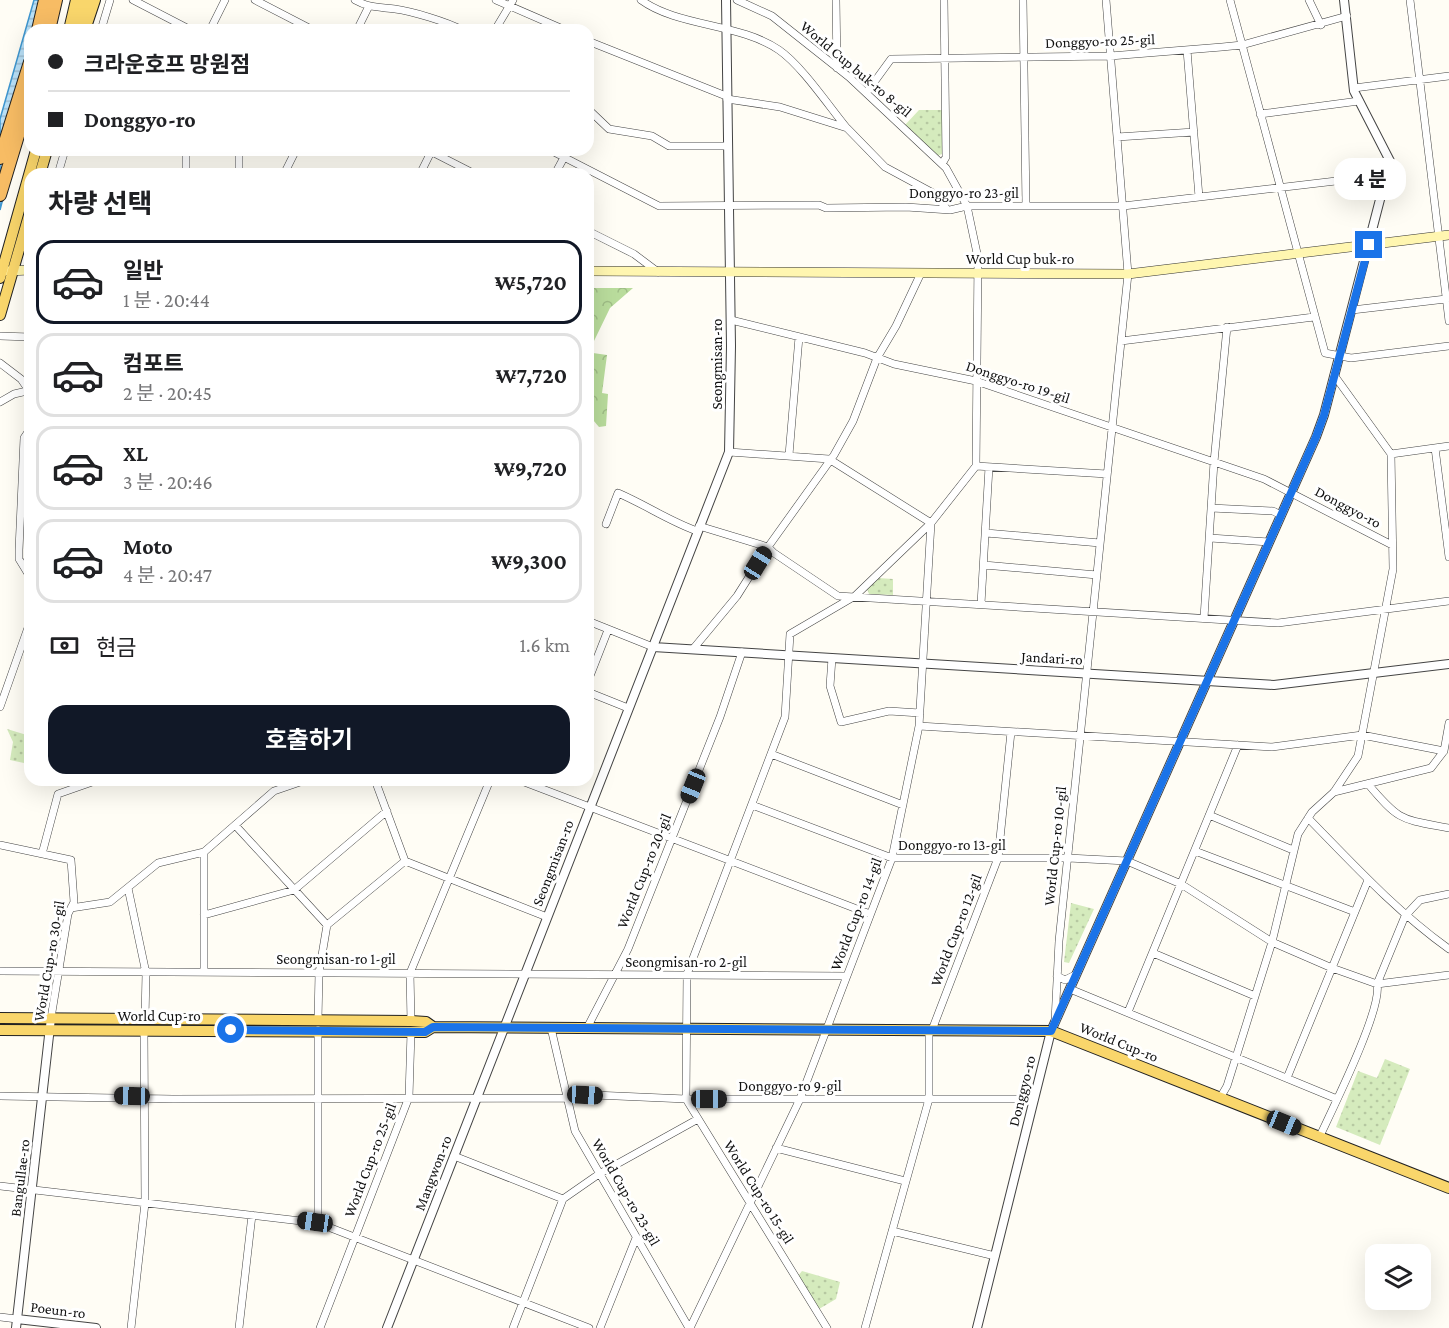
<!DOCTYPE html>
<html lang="ko">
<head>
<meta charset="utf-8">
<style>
	body { margin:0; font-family:"Crimson Pro","Noto Sans KR",serif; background:#f6f6f6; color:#202124; height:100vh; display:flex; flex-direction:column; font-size:22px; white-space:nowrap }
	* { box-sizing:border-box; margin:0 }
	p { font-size:20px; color:#757577 }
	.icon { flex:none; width:33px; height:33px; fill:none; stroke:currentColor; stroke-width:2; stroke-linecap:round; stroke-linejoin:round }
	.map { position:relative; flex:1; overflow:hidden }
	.side { position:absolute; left:24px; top:168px; width:570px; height:618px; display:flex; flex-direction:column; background:#fff; border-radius:18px; box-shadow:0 6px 24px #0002 }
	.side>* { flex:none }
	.hud { position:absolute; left:24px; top:24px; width:570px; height:132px; border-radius:18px; box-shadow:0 6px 24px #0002; display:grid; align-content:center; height:132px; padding:0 24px; background:#fff }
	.fabs { position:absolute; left:1365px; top:1244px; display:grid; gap:12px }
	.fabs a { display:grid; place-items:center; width:66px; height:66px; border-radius:12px; background:#fff; box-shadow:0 6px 24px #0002; font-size:30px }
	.end { position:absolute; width:27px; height:27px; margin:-14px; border:8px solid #1a73e8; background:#fff; box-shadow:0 0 0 3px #fff }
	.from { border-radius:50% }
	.bubble { position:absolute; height:42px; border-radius:18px; background:#fff; box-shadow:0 6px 24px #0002; font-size:20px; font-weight:700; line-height:42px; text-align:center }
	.car { position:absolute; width:18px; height:36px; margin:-18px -9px; border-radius:8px; box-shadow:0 0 4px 2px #0007; background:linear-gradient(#222 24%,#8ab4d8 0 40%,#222 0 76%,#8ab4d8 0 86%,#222 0) }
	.hud b { display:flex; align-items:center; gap:21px; height:57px; font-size:22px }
	.hud b+b { border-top:2px solid #e0e0e0 }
	.hud i { width:15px; height:15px; background:#202124 }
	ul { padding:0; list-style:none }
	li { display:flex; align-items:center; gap:18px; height:84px; margin:0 12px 9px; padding:0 12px; border:3px solid #e0e0e0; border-radius:18px }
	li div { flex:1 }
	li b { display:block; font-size:22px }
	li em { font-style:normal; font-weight:700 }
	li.active { border-color:#111827 }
	li>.icon { width:54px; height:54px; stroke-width:1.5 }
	h2 { padding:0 24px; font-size:27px; line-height:72px }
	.pay { display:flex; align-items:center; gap:15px; height:66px; padding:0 24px; font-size:22px }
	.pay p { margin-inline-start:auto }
	.action { display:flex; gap:12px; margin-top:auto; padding:12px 24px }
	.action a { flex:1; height:69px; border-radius:18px; background:#111827; color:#fff; font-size:24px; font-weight:700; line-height:69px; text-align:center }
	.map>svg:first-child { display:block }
</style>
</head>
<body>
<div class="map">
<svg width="1449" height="1328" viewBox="0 0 1449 1328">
	<defs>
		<pattern id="grass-dots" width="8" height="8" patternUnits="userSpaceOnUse" patternTransform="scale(1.5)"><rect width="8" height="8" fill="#d5ebbd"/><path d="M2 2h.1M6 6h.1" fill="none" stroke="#b6c8a1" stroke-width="1.8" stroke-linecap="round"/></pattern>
		<pattern id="forest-crowns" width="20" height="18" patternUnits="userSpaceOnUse" patternTransform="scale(1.5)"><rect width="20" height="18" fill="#b9dc9c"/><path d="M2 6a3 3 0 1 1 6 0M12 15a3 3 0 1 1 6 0" fill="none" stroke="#9ebc85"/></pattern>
		<pattern id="water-rules" width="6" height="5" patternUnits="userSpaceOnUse" patternTransform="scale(1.5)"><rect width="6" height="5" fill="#b9e0f7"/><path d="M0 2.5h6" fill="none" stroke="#9ebfd3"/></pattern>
	</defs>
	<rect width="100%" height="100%" fill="#fffdf5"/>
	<path fill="url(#grass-dots)" d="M919,110H942V154L937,156L905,125Z
		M878,578L893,579V595L869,594L867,589Z
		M7,729L30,736V757L24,763L10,760L13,742Z
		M1071,903L1094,909L1069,963L1064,962Z
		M1385,1059L1410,1069L1380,1145L1336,1127L1358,1071L1377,1078Z
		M802,1271L840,1282L836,1299L819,1309L798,1276Z"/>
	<path fill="url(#forest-crowns)" d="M588,288H633L610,308L594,341L593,353L607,355L602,393L608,394L606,426L599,427L588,414Z"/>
	<path fill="url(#water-rules)" stroke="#3f96cf" stroke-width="1.5" d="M34,0H54L46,30H30V93L0,210V119Z"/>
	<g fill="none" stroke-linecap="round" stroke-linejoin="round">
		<g stroke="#444" stroke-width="8">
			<path id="minor" d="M133,0L191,30
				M255,0L313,30
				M355,0C369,8 379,7 395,9C411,11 448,22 462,30
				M496,0L565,30
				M641,0C678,27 740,23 779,50C801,65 828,105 846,127
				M737,0L772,16L849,77L946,168L967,206L978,258L976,466L931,523L855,596L790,634L785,717L687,974L686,1099L827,1328
				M836,0L837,68
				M1023,0L1026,206
				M1230,0L1325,353L1351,358L1449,346
				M1309,0L1321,25
				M1410,0L1449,321
				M101,30L110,0
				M210,30L225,0
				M357,30L368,8
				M495,30L513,0
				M588,41L726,96
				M1187,50L1199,197
				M1354,88L1449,76
				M867,92L891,59L1110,56L1222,47L1242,45L1347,16
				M727,99L780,107L847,128L885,167L935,194L946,208
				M588,109L609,129L652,136L669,146H728
				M1260,114L1359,101
				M1117,137L1194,132
				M428,150L475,174
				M550,150L659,206L819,205L826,208L906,207L950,210L967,206H1123L1387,175
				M942,164L946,157L944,0
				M58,174L65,150
				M186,174V150
				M239,174V150
				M284,174L296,150
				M420,174L432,150
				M555,174L568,150
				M588,231L634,254L658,272
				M1352,310L1446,299
				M731,320L865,353L894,364L976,381L1264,479L1392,545
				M0,336L30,337
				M1121,341L1314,317
				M0,363L21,379L30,392
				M0,402L14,394L27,391
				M30,429L24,438L19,550V559L30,577
				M1435,448L1449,557
				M729,452L829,459L931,523
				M1391,454L1449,446
				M789,455L799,337
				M976,466L1107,474
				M1211,508L1273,511L1281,515
				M606,524L618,493C646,505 669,521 697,531
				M699,526L768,547L774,553L838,596L1278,623L1449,601
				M986,533L1100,543
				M1210,538L1269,542
				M984,565L1097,575
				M981,604L989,467
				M1204,618L1214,462L1227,327
				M588,621L653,647
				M693,649L737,596L768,547L834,455L853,421L877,358L896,326L921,273
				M832,658L830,686L841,722L889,711L920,713
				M588,681L608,630
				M588,692L628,708
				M0,707L30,622
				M919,726L1272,747L1362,735L1444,751
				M771,754L903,805
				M375,780L405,861L547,917
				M519,780L870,914
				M1368,784C1400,822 1401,819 1449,828
				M1334,792L1431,768L1444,751L1449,723
				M752,805L892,858H1068L1127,861L1181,884L1272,942L1332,968L1377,984L1449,975
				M1209,815L1293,850
				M1308,818C1354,865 1396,911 1449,949
				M235,825L327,925L319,973L318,1020
				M0,845L71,860L74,902L68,914L51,1018
				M1195,851L1355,912
				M42,854L58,794L98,780
				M128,888L146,973L145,1019
				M71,908L110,902L158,863L204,852
				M204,915L294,890L387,811
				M327,925L405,861
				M1153,953L1255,996
				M0,971L847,976
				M204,972V852L274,791L306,780
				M1057,976L1065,980L1075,975
				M1070,989L1337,1099
				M1128,1012L1238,745
				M411,1021L410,973L490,780
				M1055,1021L1059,941L1128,274L1106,0
				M551,1028L575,1131L689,1328
				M587,1028L628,949L720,717L742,652
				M932,1030L998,858L1011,732
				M1287,1078L1368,880
				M0,1096L173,1099L565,1098L571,1094L686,1099H1034
				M1220,1098L1227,1086L1272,942L1298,834L1312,812L1334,792L1358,756L1393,569L1391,454L1334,375
				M1319,1138C1332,1110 1383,1008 1377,984L1405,916L1420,900L1449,894
				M776,1148L905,1181
				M454,1156L563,1199L599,1174L698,1119
				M0,1186L318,1223L589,1328
				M318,1223V1030
				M892,1231L995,1256
				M0,1317L17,1319
				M131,1328L145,1203L144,1031
				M239,1328L252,1215
				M320,1328L409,1097L411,1032
				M513,1328L563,1199
				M600,1328L636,1238
				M690,1328L800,1099L892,858L919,726L931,523
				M865,1328L929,1099V1030"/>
		</g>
		<g stroke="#444" stroke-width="10">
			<path id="tertiary" d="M653,647L1274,685L1449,664
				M17,1319L96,1328
				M16,1328L51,1018
				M387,1328L729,452L731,346L726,0
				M977,1328L1051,1031L1316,437L1324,415L1390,161L1354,91L1344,0"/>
		</g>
		<g stroke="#333" stroke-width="10">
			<path id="secondary" d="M8,271L30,270
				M588,271L1128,274L1449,235"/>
		</g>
		<g stroke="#222" stroke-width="12">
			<path id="primary" d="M80,27L85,0
				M69,30L76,0
				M85,30L95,0
				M40,174L47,150
				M0,278L36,150
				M0,315L30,212
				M0,1018L411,1021L426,1022L433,1027L1051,1031L1449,1188
				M0,1030L425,1032L433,1027"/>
		</g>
		<g stroke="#222" stroke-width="14">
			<path id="trunk" d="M38,30L45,0
				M49,30L56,0
				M0,158L30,62
				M0,195L30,96"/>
		</g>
		<use href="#minor" stroke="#fff" stroke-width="7"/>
		<use href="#tertiary" stroke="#fff" stroke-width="8"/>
		<use href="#secondary" stroke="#fff6b0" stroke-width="9"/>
		<use href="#primary" stroke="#f9d66b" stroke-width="10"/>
		<use href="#trunk" stroke="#f7bc64" stroke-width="12"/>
	</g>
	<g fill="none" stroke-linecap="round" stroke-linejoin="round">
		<path stroke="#1a73e8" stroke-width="8" d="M231,1030L425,1032L433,1027L1051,1031L1316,437L1324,415L1369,245"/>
	</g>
	<g text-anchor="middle" stroke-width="6" stroke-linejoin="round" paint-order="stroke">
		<g font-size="15" fill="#111" stroke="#fff">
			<text transform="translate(1100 41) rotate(-2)" y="5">Donggyo-ro 25-gil</text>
			<text transform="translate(856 69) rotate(40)" y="5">World Cup buk-ro 8-gil</text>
			<text x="964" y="198">Donggyo-ro 23-gil</text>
			<text x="1020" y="264">World Cup buk-ro</text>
			<text transform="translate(717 364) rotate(-90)" y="5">Seongmisan-ro</text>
			<text transform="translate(1018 382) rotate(18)" y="5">Donggyo-ro 19-gil</text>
			<text transform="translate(1348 507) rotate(28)" y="5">Donggyo-ro</text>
			<text transform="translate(1052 658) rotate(3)" y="5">Jandari-ro</text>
			<text x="952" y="850">Donggyo-ro 13-gil</text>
			<text transform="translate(1055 846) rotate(-84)" y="5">World Cup-ro 10-gil</text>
			<text transform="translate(553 863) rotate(-69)" y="5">Seongmisan-ro</text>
			<text transform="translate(644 871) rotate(-68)" y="5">World Cup-ro 20-gil</text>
			<text transform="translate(856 914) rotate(-69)" y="5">World Cup-ro 14-gil</text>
			<text transform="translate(956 930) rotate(-69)" y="5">World Cup-ro 12-gil</text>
			<text x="336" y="964">Seongmisan-ro 1-gil</text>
			<text transform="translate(49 961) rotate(-80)" y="5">World Cup-ro 30-gil</text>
			<text x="686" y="967">Seongmisan-ro 2-gil</text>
			<text x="159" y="1021">World Cup-ro</text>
			<text transform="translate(1119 1042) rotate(22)" y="5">World Cup-ro</text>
			<text x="790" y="1091">Donggyo-ro 9-gil</text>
			<text transform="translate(1022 1091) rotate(-76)" y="5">Donggyo-ro</text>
			<text transform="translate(370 1160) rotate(-69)" y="5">World Cup-ro 25-gil</text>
			<text transform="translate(433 1173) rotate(-69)" y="5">Mangwon-ro</text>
			<text transform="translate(20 1178) rotate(-83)" y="5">Bangullae-ro</text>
			<text transform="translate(626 1192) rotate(60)" y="5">World Cup-ro 23-gil</text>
			<text transform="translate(759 1192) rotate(58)" y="5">World Cup-ro 15-gil</text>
			<text transform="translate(58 1310) rotate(7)" y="5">Poeun-ro</text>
		</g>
	</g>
</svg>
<div class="fabs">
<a><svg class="icon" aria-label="layers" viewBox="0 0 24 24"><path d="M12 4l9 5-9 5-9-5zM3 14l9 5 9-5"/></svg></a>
</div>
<i class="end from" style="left:231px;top:1030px"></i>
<i class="end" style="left:1369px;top:245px"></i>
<div class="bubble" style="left:1334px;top:158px;width:72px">4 분</div>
<i class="car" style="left:758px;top:563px;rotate:32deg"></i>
<i class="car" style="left:693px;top:786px;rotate:202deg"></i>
<i class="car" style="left:585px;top:1095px;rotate:93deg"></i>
<i class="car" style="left:132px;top:1096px;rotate:271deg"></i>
<i class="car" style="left:709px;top:1099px;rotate:90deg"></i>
<i class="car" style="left:1284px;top:1123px;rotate:112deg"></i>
<i class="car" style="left:315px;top:1222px;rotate:278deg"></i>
<div class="hud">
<b><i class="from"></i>크라운호프 망원점</b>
<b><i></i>Donggyo-ro</b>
</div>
<section class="side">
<h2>차량 선택</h2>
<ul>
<li class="active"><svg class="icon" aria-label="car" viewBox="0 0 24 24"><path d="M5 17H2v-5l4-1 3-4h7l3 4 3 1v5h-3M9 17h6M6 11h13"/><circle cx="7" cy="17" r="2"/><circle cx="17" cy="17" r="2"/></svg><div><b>일반</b><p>1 분 · 20:44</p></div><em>₩5,720</em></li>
<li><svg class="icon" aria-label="car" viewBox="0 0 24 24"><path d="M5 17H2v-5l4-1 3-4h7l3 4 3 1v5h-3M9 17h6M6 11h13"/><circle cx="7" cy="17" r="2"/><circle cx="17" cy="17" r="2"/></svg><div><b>컴포트</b><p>2 분 · 20:45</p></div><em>₩7,720</em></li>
<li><svg class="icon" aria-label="car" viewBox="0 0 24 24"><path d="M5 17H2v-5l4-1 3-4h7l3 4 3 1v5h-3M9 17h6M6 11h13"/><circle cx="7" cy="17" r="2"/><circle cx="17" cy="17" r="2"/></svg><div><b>XL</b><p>3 분 · 20:46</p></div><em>₩9,720</em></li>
<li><svg class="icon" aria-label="car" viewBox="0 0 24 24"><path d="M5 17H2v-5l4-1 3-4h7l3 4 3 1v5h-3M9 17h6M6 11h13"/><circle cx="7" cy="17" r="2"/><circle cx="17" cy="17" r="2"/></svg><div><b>Moto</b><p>4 분 · 20:47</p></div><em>₩9,300</em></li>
</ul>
<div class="pay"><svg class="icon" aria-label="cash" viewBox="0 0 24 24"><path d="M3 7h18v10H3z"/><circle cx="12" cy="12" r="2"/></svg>현금<p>1.6 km</p></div>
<div class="action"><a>호출하기</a></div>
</section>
</div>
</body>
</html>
